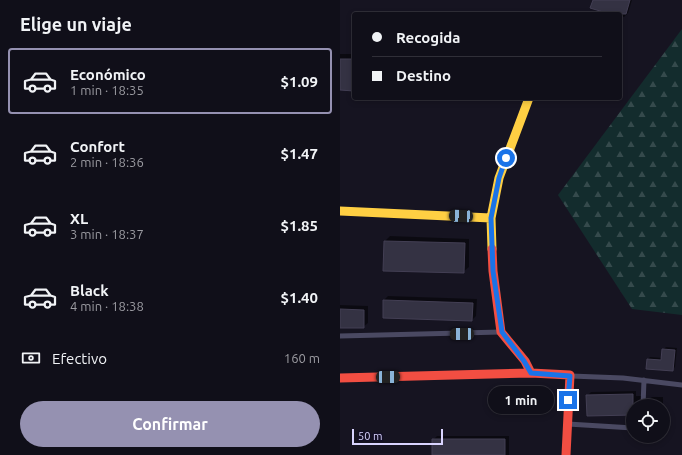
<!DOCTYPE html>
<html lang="es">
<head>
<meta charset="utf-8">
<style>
	body { margin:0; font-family:Ubuntu,sans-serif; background:#1e1d26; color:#f1f3f6; height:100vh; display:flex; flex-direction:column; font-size:15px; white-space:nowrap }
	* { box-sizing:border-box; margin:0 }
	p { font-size:13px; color:#9c9ca2 }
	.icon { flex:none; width:22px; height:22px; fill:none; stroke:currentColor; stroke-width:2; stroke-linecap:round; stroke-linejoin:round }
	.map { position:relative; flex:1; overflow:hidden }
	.panel { display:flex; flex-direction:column; background:#100f19; width:340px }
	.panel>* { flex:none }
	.guide { position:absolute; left:12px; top:12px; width:270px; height:88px; border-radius:4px; box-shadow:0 2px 6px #0003,0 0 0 1px #302f38; display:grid; align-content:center; height:88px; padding:0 20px; background:#100f19 }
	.tools { position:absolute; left:286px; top:399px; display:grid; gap:8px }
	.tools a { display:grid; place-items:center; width:44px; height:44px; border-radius:50%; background:#100f19; box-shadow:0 2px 6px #0003,0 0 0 1px #302f38; font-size:20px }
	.scale { position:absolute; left:12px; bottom:10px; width:91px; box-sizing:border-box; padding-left:4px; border:2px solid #d9d4ff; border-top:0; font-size:11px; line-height:14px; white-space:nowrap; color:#d9d4ff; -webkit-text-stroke:3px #130f26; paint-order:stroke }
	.end { position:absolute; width:18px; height:18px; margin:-9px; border:5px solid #1a73e8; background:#fff; box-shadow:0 0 0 2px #fff }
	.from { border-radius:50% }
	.bubble { position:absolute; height:28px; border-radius:14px; background:#100f19; box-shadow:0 2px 6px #0003,0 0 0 1px #302f38; font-size:13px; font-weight:700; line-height:28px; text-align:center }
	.car { position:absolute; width:12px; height:24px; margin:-12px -6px; border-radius:5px; box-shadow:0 0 3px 1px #0007; background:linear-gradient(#222 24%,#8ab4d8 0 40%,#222 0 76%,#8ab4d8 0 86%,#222 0) }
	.guide b { display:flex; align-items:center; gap:14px; height:38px; font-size:15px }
	.guide b+b { border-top:1px solid #302f38 }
	.guide i { width:10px; height:10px; background:#f1f3f6 }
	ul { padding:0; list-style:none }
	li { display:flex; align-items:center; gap:12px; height:66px; margin:0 8px 6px; padding:0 12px; border:2px solid transparent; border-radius:4px }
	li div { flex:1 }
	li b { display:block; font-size:15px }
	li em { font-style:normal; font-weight:700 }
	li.current { border-color:#9591b1 }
	li>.icon { width:36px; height:36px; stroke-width:1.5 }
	h2 { padding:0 20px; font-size:18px; line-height:48px }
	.pay { display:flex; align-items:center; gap:10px; height:44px; padding:0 20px; font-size:15px }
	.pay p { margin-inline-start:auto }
	.primary-button { display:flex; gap:8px; margin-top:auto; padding:8px 20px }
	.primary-button a { flex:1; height:46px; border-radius:24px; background:#9591b1; color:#fff; font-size:16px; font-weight:700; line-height:46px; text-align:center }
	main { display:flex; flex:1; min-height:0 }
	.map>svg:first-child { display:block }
</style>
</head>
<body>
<main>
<section class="panel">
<h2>Elige un viaje</h2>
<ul>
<li class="current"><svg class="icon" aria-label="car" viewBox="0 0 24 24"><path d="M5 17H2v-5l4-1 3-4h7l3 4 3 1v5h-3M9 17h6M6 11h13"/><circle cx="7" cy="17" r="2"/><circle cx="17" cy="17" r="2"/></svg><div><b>Económico</b><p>1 min · 18:35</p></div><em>$1.09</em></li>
<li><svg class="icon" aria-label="car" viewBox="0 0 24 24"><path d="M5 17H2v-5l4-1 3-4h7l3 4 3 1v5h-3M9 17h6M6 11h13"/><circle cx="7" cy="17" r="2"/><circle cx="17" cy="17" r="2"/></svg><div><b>Confort</b><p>2 min · 18:36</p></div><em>$1.47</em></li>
<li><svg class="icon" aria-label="car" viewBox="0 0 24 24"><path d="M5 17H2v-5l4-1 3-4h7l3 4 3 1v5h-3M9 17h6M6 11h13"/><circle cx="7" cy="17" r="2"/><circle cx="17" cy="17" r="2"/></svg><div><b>XL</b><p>3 min · 18:37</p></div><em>$1.85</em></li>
<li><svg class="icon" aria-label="car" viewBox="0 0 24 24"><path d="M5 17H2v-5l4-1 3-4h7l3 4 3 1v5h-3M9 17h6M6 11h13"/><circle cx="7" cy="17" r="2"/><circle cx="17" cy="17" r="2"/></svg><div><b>Black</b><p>4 min · 18:38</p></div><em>$1.40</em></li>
</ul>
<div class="pay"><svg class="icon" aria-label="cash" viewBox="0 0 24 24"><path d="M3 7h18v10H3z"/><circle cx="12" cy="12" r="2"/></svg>Efectivo<p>160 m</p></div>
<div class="primary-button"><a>Confirmar</a></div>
</section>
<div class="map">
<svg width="342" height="455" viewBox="0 0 342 455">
	<defs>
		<pattern id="forest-firs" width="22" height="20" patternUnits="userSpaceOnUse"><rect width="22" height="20" fill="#132c2d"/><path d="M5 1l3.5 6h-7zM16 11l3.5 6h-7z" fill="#354a4c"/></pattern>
	</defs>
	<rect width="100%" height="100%" fill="#161421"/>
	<path fill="url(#forest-firs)" d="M342,29V315L292,309L218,195Z"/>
	<path fill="#0007" d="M254,0H292L288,13L284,17L280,16V14H274Z
		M0,54H14V90L0,89Z
		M50,236L129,239V267L123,272L45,241Z
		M48,296L137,299L136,316L132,320L44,300Z
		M0,305L28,306V323L23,327H0Z
		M326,347L337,348L335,367L332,370L308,359L310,357L322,358L323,350Z
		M296,391V396H303V404L306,406H293V414L247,396L251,392Z
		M312,397H323V422V406H308V400Z
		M97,436H169V455H93V440Z"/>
	<path fill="#343243" stroke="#433f54" d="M253,0H290L286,14H270L250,8Z
		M0,59H14V91L0,90Z
		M44,241L125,243L124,273L43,271Z
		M43,300L133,303L132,321L43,318Z
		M0,309L24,310V328H0Z
		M322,349L335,350L333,371L306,369L307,359L321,360Z
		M293,394V415L247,416L246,395Z
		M92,439H165V455H92Z"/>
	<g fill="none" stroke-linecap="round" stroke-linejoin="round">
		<path stroke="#4a4962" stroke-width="5" d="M0,336L161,332
			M231,376L283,378L342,385
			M303,406L304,380
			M228,424L293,428"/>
		<path stroke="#ffcf43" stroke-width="9" d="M0,211L151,218
			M152,249L151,218L159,178L189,98"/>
		<path stroke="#f24e42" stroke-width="9" d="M152,249L153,271L161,332L185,361L191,373
			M0,378L191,373L230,375L226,455"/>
	</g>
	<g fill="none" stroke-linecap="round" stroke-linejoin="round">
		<path stroke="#1a73e8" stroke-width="5" d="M166,158L159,178L151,218L153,271L162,332L184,361L191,373L230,376L228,400"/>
	</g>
</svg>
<div class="tools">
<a><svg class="icon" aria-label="locate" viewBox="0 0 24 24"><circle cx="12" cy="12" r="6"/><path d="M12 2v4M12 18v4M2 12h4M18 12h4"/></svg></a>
</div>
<div class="scale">50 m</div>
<i class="end from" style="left:166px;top:158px"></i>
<i class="end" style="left:228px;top:400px"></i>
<div class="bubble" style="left:148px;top:386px;width:66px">1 min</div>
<i class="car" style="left:121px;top:216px;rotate:273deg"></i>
<i class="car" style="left:122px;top:334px;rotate:269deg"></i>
<i class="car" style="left:48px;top:377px;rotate:89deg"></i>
<div class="guide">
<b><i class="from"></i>Recogida</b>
<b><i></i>Destino</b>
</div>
</div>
</main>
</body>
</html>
